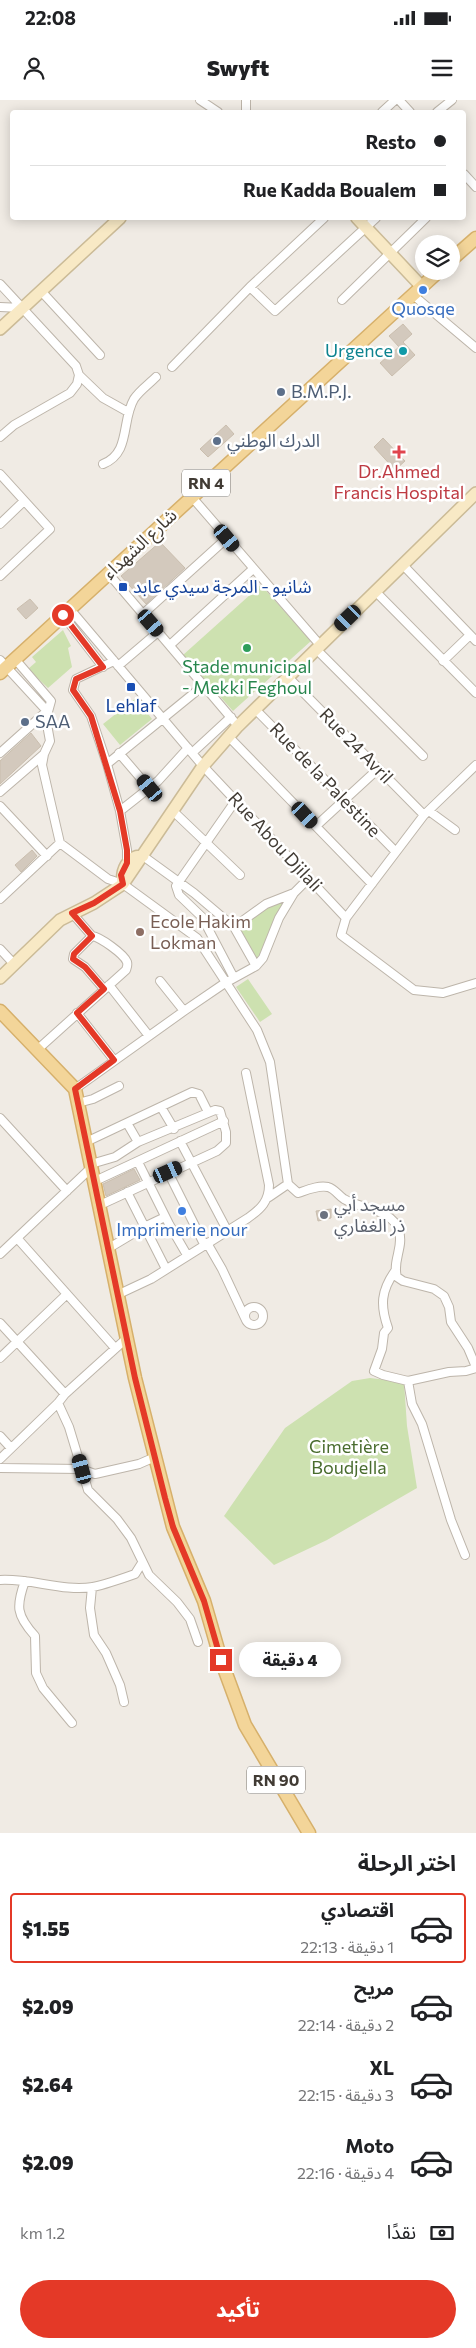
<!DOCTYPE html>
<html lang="ar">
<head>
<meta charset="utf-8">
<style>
	body { margin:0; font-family:Commissioner,"Noto Sans Arabic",sans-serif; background:#f6f6f6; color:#202124; direction:rtl; height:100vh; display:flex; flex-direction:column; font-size:19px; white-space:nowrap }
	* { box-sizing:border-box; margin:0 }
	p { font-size:16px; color:#757577 }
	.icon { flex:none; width:28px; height:28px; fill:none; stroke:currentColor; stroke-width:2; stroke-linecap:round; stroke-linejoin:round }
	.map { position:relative; height:1733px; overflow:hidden; direction:ltr }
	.details { display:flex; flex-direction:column; background:#fff; flex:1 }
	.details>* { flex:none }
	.banner { position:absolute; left:10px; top:10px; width:456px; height:110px; border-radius:5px; box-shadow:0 2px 12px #0003; direction:rtl; display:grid; align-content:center; height:110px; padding:0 20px; background:#fff }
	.tools { position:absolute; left:415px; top:135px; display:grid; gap:10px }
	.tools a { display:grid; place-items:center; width:45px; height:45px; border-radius:50%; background:#fff; box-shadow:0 2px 12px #0003; font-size:25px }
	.end { position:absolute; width:22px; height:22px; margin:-11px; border:6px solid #e43927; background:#fff; box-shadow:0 0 0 2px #fff }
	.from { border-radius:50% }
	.bubble { position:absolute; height:35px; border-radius:18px; background:#fff; box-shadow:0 2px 12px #0003; font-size:16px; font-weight:800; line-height:35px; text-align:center; direction:rtl }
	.car { position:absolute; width:15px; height:30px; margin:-15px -8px; border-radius:6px; box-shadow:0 0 4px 1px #0007; background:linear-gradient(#222 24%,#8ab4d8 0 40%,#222 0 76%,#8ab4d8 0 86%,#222 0) }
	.banner b { display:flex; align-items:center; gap:18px; height:48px; font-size:19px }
	.banner b+b { border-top:1px solid #e0e0e0 }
	.banner i { width:12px; height:12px; background:#202124 }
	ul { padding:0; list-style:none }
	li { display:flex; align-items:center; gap:15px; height:70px; margin:0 10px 8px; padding:0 10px; border:2px solid transparent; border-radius:5px }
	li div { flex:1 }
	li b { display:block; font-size:19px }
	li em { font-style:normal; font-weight:800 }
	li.current { border-color:#e43927 }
	li>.icon { width:45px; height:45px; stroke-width:1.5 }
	h2 { padding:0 20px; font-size:22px; line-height:60px }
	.pay { display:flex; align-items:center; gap:12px; height:55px; padding:0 20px; font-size:19px }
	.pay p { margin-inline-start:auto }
	.primary-button { display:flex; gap:10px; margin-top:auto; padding:10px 20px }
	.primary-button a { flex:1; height:58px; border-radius:30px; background:#e43927; color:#fff; font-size:20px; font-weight:800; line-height:58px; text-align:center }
	.status { display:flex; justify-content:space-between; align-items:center; height:35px; padding:0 25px; background:#fff; direction:ltr }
	.status svg { height:14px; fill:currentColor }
	header { display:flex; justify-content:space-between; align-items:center; height:65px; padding:0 20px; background:#fff; font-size:22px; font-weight:800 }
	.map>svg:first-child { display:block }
</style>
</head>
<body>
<div class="status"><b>22:08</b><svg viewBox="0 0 49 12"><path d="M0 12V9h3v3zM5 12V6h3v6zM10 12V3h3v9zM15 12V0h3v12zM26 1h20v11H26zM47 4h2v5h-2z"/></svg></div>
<header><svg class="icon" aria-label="menu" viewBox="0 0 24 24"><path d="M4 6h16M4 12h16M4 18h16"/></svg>Swyft<svg class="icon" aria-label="person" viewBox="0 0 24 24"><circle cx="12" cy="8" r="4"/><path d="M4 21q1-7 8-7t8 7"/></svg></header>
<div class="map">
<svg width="476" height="1733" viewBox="0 0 476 1733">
	<rect width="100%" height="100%" fill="#f0ebe4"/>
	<path fill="#cde1b0" d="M261,485L311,541L233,611L183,555Z
		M63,530L71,546L68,548L72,567L48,588L28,569L36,562L32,557Z
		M136,598L152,619L120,645L103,624Z
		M283,799L284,806L257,861L236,827L268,806Z
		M248,879L272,914L260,922L236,887Z
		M370,1278L404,1282L407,1326L417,1388L327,1440L274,1465L224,1416L285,1328L352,1281Z"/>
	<path fill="#d3c9bd" stroke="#cabeae" d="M403,224L412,234L403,242L415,255L392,276L380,263L399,247L389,236Z
		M226,325L234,334L208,357L200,349Z
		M383,338L405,361L395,370L374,347Z
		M160,442L185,468L146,504L121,476Z
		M30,499L38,508L26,519L17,509Z
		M31,633L41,646L0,684V661Z
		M32,750L37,756L21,772L15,765Z
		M134,1069L140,1080L106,1096L103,1084Z
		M331,1109V1118L318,1121L316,1111Z"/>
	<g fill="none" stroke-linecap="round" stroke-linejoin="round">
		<g stroke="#bdb5aa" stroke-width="10">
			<path id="street" d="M200,0L218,12
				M246,0V12
				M399,0L410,12
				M382,12L395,0
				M437,12L452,0
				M464,74L476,87
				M0,184L76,266L79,275L77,284L70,293L14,325L0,337
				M250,187L275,211L376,118
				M41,191L100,255
				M413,195L476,248
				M342,200L426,118
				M0,207L22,208
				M172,267L250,187L324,118
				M79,275L103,298L128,312
				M103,364C131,353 121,321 134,299C139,291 149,284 156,277
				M0,374L50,429L0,476
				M191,396L320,545
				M0,424L24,401
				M402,464L476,541
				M108,473L238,626
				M375,491L476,593
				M70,509L203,666L346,818
				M143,514L227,438
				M63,515L103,567
				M170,545L253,469
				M316,549L423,656
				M15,559L51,601L46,619L50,641L44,654L42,665L60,743L108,779L123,784L197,838L257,930L270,962L288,1084
				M0,560L47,611
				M114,561L76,579L73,590L91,616L107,664L120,711L127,750V763
				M443,561L470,535
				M118,566L158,532
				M288,577L424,715
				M255,609L396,752
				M229,637L372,784
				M0,653L47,611
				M119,653L149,688
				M192,653L231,617
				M107,664L204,585
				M476,665L424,715L352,810L346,818L341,835L414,890L443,893L476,883
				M0,692L44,654
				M0,706L47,756
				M120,711L158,681L188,648
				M173,711L240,775
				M429,711L455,730
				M316,726L378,669
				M143,756L194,793L234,827L256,866
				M0,799L60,743
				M72,813L92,836
				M234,827L266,804L294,793L308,779
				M92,836L74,854L73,859L85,867L104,889
				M0,849L14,864
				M234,878L202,817L179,795L176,786L236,700
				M160,881L184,911
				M109,885L149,936
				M77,913L114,960
				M37,950L126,870C127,867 128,865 127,862C124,854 100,837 92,836
				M75,989L184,911L225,883L256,866L263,858L279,818L294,793
				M78,1003L93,999L119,986
				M161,1007L174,1029
				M0,1018L67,1091
				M127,1023L138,1042
				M180,1041L227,1130
				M86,1042L192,992L199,994L208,1012
				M138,1062L169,1124L187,1155
				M91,1064L115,1057L138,1042L215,1010L220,1011L226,1032V1043L217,1051L100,1105
				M168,1072L204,1144
				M95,1081L224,1021
				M288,1084L298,1093C307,1090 318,1085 328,1087C335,1089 338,1095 344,1099C360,1109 392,1108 399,1131C404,1147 392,1161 397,1177L403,1181L434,1189L444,1196L449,1207L451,1222L468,1248L476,1267
				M127,1092L166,1169
				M269,1097L288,1084
				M17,1138L115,1248
				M207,1143L222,1169L245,1218
				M109,1148L144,1127L165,1117
				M0,1154L92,1067
				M395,1171C381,1191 380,1205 388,1228L384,1233L382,1249L374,1271L383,1275L408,1281L412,1304L422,1324L451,1420L465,1455
				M119,1194L151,1179L248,1118C261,1109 269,1101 269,1085L246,973
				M245 1216a9 9 0 1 1 18 0a9 9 0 1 1-18 0Z
				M0,1223L65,1294
				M0,1258L67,1194
				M408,1281L449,1272L466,1271L476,1268
				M58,1303L69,1327L88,1390L117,1419L131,1438L149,1475L177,1502L190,1519L198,1542
				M0,1336L11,1348
				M0,1359L58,1303L65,1294L127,1238
				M0,1368L81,1369L95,1374L139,1364L155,1357
				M0,1480C31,1478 63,1492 93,1487C107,1484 121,1479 135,1474L142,1463
				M25,1481C16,1506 16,1515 35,1536L36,1573L43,1588L72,1623
				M92,1487L90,1508L94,1535L106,1553L120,1585L124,1602"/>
		</g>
		<g stroke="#cbbb97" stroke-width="14">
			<path id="secondary" d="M357,118L422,187
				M0,229L120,118
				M123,784C121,771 127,755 143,756
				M0,878L60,820L94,803L123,784L203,666L238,626L476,393"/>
		</g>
		<g stroke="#d6b06b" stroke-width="15">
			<path id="primary" d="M451,160L476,138
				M0,573L439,171
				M0,911L75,989L135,1278L173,1427L204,1501L221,1560L245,1625L309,1733"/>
		</g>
		<use href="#street" stroke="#fff" stroke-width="8"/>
		<use href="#secondary" stroke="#f8e9c5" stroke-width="11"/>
		<use href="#primary" stroke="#f3d599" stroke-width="12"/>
	</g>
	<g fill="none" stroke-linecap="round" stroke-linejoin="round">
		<path stroke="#e43927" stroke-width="6" d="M63,515L103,567L76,579L73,590L91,616L120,711L127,750V763L121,775L123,784L94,803L72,813L92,836L74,854L73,859L85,867L104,889L77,913L114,960L75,989L135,1278L165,1398L173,1427L204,1501L221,1560"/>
	</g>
	<g fill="#3f7fe0" stroke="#fff" stroke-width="2">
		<circle cx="423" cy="190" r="5"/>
		<circle cx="182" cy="1111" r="5"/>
	</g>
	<circle fill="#0f9aa8" stroke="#fff" stroke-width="2" cx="403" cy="251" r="5"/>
	<g fill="#5c6f8a" stroke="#fff" stroke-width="2">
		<circle cx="281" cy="292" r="5"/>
		<circle cx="217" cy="341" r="5"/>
		<circle cx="25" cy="622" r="5"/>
	</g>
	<path fill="#e0444e" stroke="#fff" stroke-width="2" d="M396.5 344.5h5v5h5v5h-5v5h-5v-5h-5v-5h5z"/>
	<g fill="#1a4fb4" stroke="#fff" stroke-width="2">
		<rect x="118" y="482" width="10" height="10" rx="2.5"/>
		<rect x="126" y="582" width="10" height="10" rx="2.5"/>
	</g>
	<circle fill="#2e9e5b" stroke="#fff" stroke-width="2" cx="247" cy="548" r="5"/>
	<circle fill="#8d6e63" stroke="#fff" stroke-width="2" cx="140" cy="832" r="5"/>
	<circle fill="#6b7280" stroke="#fff" stroke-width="2" cx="324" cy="1115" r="5"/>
	<g text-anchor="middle" stroke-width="5" stroke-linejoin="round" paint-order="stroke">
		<g fill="#fff" stroke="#7a7671" stroke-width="1">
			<rect x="182" y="369.5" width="48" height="27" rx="4"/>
			<rect x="247" y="1666.5" width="58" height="27" rx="4"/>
		</g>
		<g font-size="16" font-weight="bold" fill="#413b34">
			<text x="206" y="389">RN 4</text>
			<text x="276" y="1686">RN 90</text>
		</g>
		<g font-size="18" fill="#366cbe" stroke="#fff">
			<text x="423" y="215">Quosqe</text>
			<text x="182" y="1136">Imprimerie nour</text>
		</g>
		<g font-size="18" fill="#0d838f" stroke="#fff" text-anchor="end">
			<text x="393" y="257">Urgence</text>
		</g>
		<g font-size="18" fill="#4e5e75" stroke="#fff" text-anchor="start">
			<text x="291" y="298">B.M.P.J.</text>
			<text x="227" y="347">الدرك الوطني</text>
			<text x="35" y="628">SAA</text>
		</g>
		<g font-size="18" fill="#be3a42" stroke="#fff">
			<text x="399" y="378">Dr.Ahmed<tspan x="399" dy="21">Francis Hospital</tspan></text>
		</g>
		<g font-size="18" fill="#413b34" stroke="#fff">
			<text transform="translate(140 444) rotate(-43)" y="6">شارع الشهداء</text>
			<text transform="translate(356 646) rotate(46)" y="6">Rue 24 Avril</text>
			<text transform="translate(325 680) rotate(46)" y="6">Rue de la Palestine</text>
			<text transform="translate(275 742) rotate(47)" y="6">Rue Abou Djilali</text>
		</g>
		<g font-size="18" fill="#164399" stroke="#fff" text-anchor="start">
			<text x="133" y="493">شانيو - المرجة سيدي عابد</text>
			<text x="131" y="612" text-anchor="middle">Lehlaf</text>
		</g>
		<g font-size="18" fill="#27864d" stroke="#fff">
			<text x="247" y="573">Stade municipal<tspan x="247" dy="21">- Mekki Feghoul</tspan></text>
		</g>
		<g font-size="18" fill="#785e54" stroke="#fff" text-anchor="start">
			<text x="150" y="828">Ecole Hakim<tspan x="150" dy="21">Lokman</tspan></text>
		</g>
		<g font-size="18" fill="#5b616d" stroke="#fff" text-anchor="start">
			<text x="334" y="1111">مسجد أبي<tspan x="334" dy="21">ذر الغفاري</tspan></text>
		</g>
		<g font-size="18" fill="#496c2e" stroke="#fff">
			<text x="349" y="1353">Cimetière<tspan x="349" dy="21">Boudjella</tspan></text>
		</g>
	</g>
</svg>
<div class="tools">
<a><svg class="icon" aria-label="layers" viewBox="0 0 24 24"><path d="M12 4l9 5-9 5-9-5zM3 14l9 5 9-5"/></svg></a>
</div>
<i class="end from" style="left:63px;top:515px"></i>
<i class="end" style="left:221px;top:1560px"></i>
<div class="bubble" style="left:239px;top:1542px;width:102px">4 دقيقة</div>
<i class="car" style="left:227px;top:438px;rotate:140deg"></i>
<i class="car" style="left:348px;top:518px;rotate:226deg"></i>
<i class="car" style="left:151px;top:523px;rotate:139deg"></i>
<i class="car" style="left:150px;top:688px;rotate:320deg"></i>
<i class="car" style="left:305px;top:715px;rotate:137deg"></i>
<i class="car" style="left:168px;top:1072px;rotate:66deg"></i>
<i class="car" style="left:82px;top:1369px;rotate:345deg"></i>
<div class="banner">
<b><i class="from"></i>Resto</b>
<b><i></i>Rue Kadda Boualem</b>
</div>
</div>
<section class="details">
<h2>اختر الرحلة</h2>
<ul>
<li class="current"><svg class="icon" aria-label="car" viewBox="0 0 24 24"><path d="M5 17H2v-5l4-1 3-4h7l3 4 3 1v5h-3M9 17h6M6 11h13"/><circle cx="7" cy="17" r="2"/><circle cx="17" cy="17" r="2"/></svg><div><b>اقتصادي</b><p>1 دقيقة · 22:13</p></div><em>$1.55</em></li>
<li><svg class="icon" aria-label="car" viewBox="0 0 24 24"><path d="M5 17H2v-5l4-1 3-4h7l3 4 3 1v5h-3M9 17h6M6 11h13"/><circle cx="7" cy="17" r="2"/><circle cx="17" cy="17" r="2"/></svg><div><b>مريح</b><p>2 دقيقة · 22:14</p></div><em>$2.09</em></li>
<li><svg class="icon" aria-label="car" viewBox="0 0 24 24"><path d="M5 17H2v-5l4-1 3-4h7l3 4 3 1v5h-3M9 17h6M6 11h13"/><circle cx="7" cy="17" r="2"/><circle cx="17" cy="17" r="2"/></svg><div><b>XL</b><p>3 دقيقة · 22:15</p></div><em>$2.64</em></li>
<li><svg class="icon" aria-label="car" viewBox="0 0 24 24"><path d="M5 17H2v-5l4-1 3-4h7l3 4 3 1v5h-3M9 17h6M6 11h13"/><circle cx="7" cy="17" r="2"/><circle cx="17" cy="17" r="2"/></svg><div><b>Moto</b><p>4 دقيقة · 22:16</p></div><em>$2.09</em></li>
</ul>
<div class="pay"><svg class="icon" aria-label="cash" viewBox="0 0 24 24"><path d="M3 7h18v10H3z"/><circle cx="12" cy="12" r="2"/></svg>نقدًا<p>1.2 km</p></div>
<div class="primary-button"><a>تأكيد</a></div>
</section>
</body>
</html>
